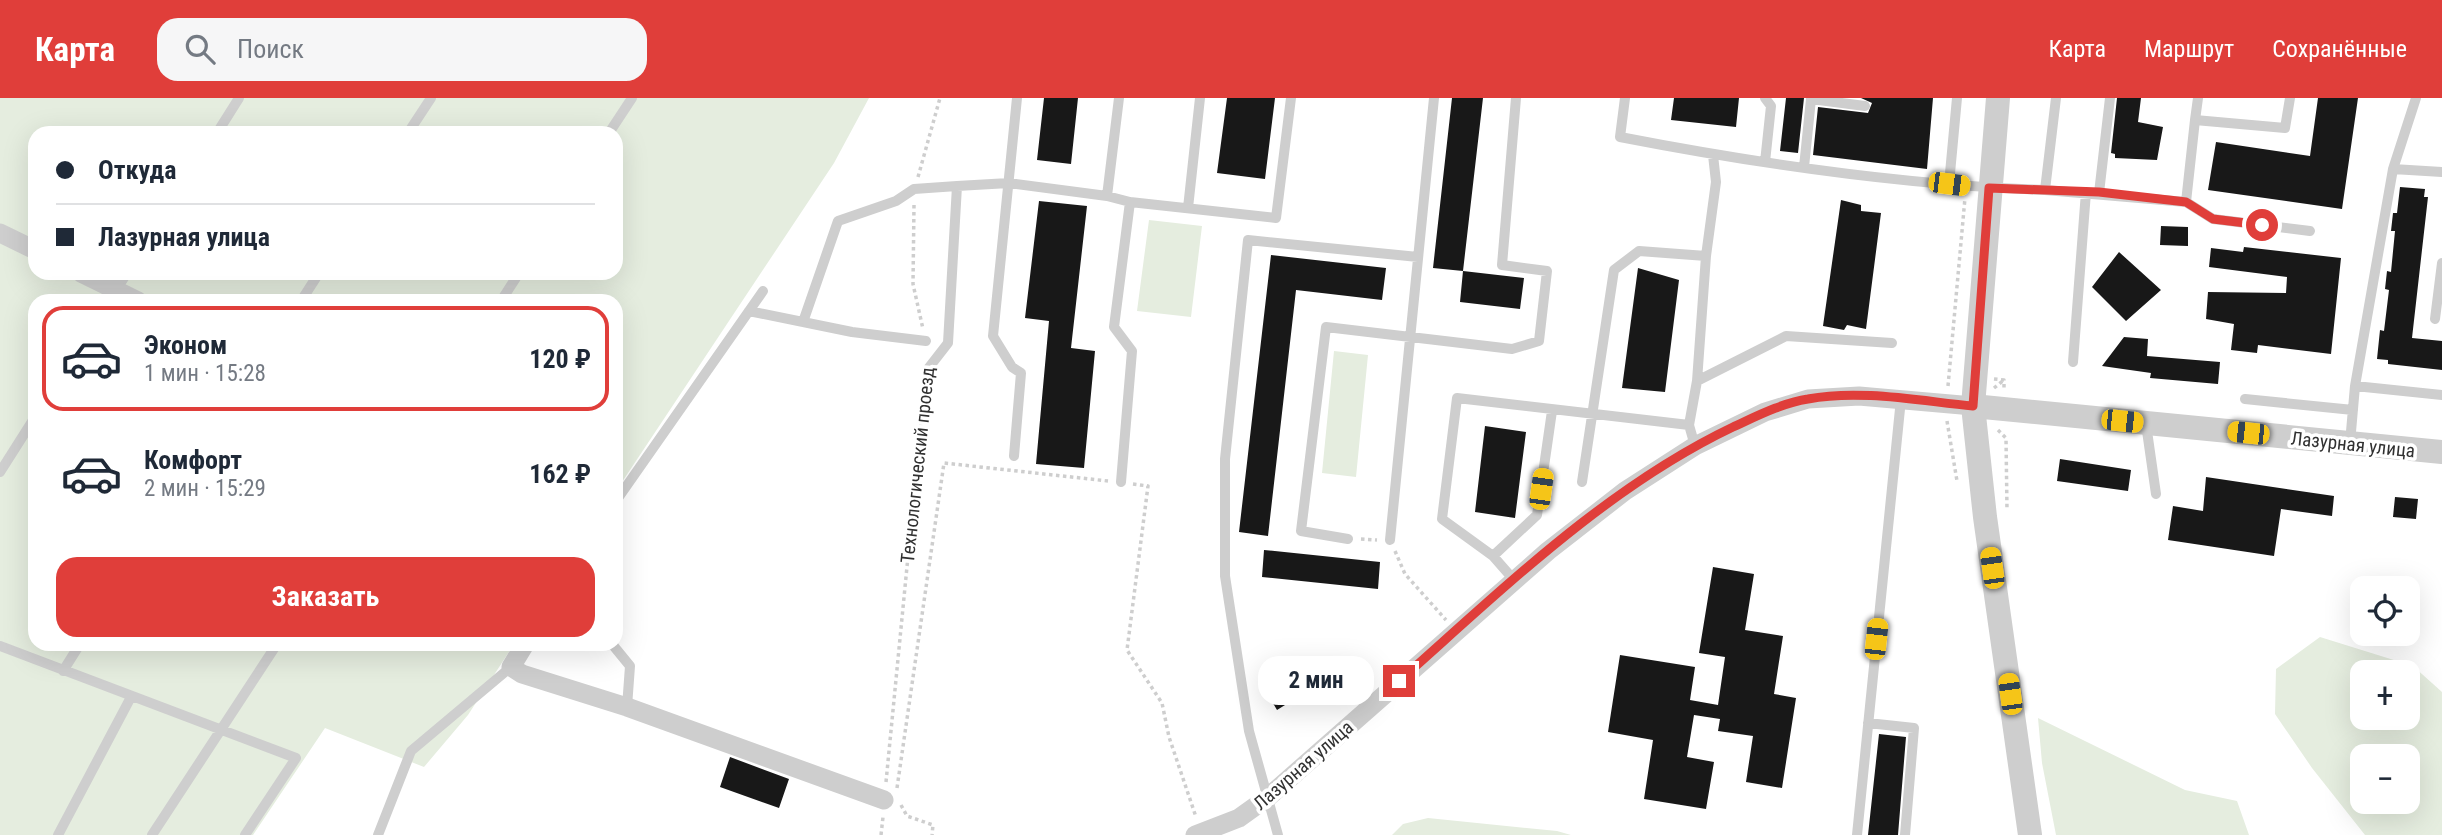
<!DOCTYPE html>
<html lang="ru">
<head>
<meta charset="utf-8">
<style>
	body { margin:0; font-family:"Roboto Condensed",sans-serif; background:#f6f6f7; color:#1f2937; height:100vh; display:flex; flex-direction:column; font-size:26px; white-space:nowrap }
	* { box-sizing:border-box; margin:0 }
	p { font-size:23px; color:#747a83 }
	.icon { flex:none; width:38px; height:38px; fill:none; stroke:currentColor; stroke-width:2; stroke-linecap:round; stroke-linejoin:round }
	.map { position:relative; flex:1; overflow:hidden }
	.details { position:absolute; left:28px; top:196px; width:595px; height:357px; display:flex; flex-direction:column; background:#fff; border-radius:21px; box-shadow:0 7px 28px #0002 }
	.details>* { flex:none }
	.top-card { position:absolute; left:28px; top:28px; width:595px; height:154px; border-radius:21px; box-shadow:0 7px 28px #0002; display:grid; align-content:center; height:154px; padding:0 28px; background:#fff }
	.controls { position:absolute; left:2350px; top:478px; display:grid; gap:14px }
	.controls a { display:grid; place-items:center; width:70px; height:70px; border-radius:14px; background:#fff; box-shadow:0 7px 28px #0002; font-size:35px }
	.end { position:absolute; width:32px; height:32px; margin:-16px; border:9px solid #e03e3a; background:#fff; box-shadow:0 0 0 4px #fff }
	.from { border-radius:50% }
	.bubble { position:absolute; height:49px; border-radius:21px; background:#fff; box-shadow:0 7px 28px #0002; font-size:23px; font-weight:700; line-height:49px; text-align:center }
	.car { position:absolute; width:21px; height:42px; margin:-21px -10px; border-radius:9px; box-shadow:0 0 5px 2px #0007; background:linear-gradient(#f5c518 24%,#345 0 40%,#f5c518 0 76%,#345 0 86%,#f5c518 0) }
	.top-card b { display:flex; align-items:center; gap:24px; height:66px; font-size:26px }
	.top-card b+b { border-top:2px solid #e0e1e3 }
	.top-card i { width:18px; height:18px; background:#1f2937 }
	ul { padding:12px 0 0; list-style:none }
	li { display:flex; align-items:center; gap:21px; height:105px; margin:0 14px 10px; padding:0 14px; border:4px solid transparent; border-radius:21px }
	li div { flex:1 }
	li b { display:block; font-size:26px }
	li em { font-style:normal; font-weight:700 }
	li.selected { border-color:#e03e3a }
	li>.icon { width:63px; height:63px; stroke-width:1.5 }
	.action { display:flex; gap:14px; margin-top:auto; padding:14px 28px }
	.action a { flex:1; height:80px; border-radius:21px; background:#e03e3a; color:#fff; font-size:28px; font-weight:700; line-height:80px; text-align:center }
	header { display:flex; align-items:center; gap:42px; box-sizing:border-box; height:98px; padding:0 35px; background:#e03e3a; color:#fff }
	header strong { font-size:33px }
	nav { display:flex; gap:38px; margin-inline-start:auto; font-size:24px }
	.search { width:490px; height:63px; background:#f6f6f7; display:flex; align-items:center; gap:18px; box-sizing:border-box; padding:0 24px; border-radius:21px; color:#747a83; font-size:26px }
	.map>svg:first-child { display:block }
</style>
</head>
<body>
<header>
<strong>Карта</strong>
<div class="search"><svg class="icon" aria-label="search" viewBox="0 0 24 24"><circle cx="10" cy="10" r="6"/><path d="M15 15l6 6"/></svg>Поиск</div>
<nav><a>Карта</a><a>Маршрут</a><a>Сохранённые</a></nav>
</header>
<div class="map">
<svg width="2442" height="737" viewBox="0 0 2442 737">
	<rect width="100%" height="100%" fill="#fff"/>
	<path fill="#e5eddf" fill-rule="evenodd" d="M0,0H869L834,65L616,393V203H35V546H514L468,617L424,669L325,630L253,737H0ZM35,35H616V175H35Z
		M1149,122L1202,128L1191,219L1137,213Z
		M1334,253L1368,257L1356,379L1322,375Z
		M2320,539L2413,568L2442,594V737H2365L2312,670L2275,616L2276,571ZM2408,574V620H2362V574ZM2408,658V704H2362V658Z
		M2038,620L2185,692L2237,703L2249,737H2056L2042,665Z
		M1428,720L1557,733L1571,737H1392L1403,726Z"/>
	<path fill="#181818" d="M1044,0H1078L1071,66L1037,62Z
		M1227,0H1275L1265,81L1217,75Z
		M1452,0H1483L1463,173L1433,170Z
		M1674,0H1739L1736,29L1671,22Z
		M1786,0H1804L1798,55L1780,53Z
		M1861,0H1933L1927,71L1813,57L1818,9L1868,15L1872,5Z
		M2117,0H2141L2138,24L2163,29L2157,62L2115,60V56L2111,55Z
		M2318,0H2358L2342,111L2208,92L2216,44L2310,58Z
		M2400,89L2425,91L2424,99H2428L2412,240L2442,243V272L2388,266V262L2377,261L2380,232L2384,233L2389,192L2385,191L2387,173L2391,174L2395,133H2391L2393,115H2397Z
		M1841,102L1861,107V113L1881,115L1866,231L1847,227L1844,232L1823,228Z
		M1039,103L1087,108L1071,250L1095,253L1084,370L1036,366L1049,223L1025,220Z
		M2161,128L2188,129V148L2160,147Z
		M2244,149L2341,160L2331,256L2258,247L2257,255L2231,252L2234,226L2206,221L2208,194L2286,195L2287,179L2209,169L2211,150L2243,154Z
		M2119,154L2161,192L2126,223L2092,189Z
		M1271,157L1386,170L1382,202L1296,192L1268,438L1239,434Z
		M1638,170L1679,182L1665,294L1622,290Z
		M1463,173L1524,180L1520,211L1460,204Z
		M2124,239L2148,241L2147,258L2220,264L2218,286L2150,280L2151,275L2102,268Z
		M1485,328L1526,334L1515,420L1475,414Z
		M2060,361L2131,372L2128,393L2057,383Z
		M2206,379L2334,398L2332,418L2281,411L2274,458L2168,442L2173,408L2203,413Z
		M2395,399L2418,401L2416,421L2393,419Z
		M1264,452L1380,464L1378,491L1262,479Z
		M1713,469L1754,476L1745,532L1783,538L1774,596L1796,600L1782,690L1746,684L1753,638L1718,633L1720,621L1694,617L1687,659L1714,664L1706,711L1644,701L1653,642L1608,634L1620,557L1695,569L1690,602L1718,607L1725,559L1699,555Z
		M1312,568L1322,584L1277,612L1267,595Z
		M1879,636L1906,639L1898,737H1868Z
		M730,659L789,681L779,710L720,689Z"/>
	<g fill="none" stroke-linecap="round" stroke-linejoin="round">
		<path stroke="#cecece" stroke-width="3.5" stroke-dasharray="3.5 3.5" stroke-linecap="butt" d="M918,79L940,0
			M914,107L913,186L923,231
			M1994,281L2004,282V292
			M1948,288L1965,100
			M1994,290L2004,282
			M1947,323L1957,383
			M1998,332L2006,340L2007,412
			M1133,386L1148,388L1127,552L1162,605L1169,639L1196,719
			M1361,441L1377,442
			M1395,453L1405,476L1446,522
			M886,684L925,284
			M897,690L944,365L1108,383
			M901,707L907,718L933,727L932,737
			M881,737L883,719"/>
		<path stroke="#cecece" stroke-width="10" d="M1625,0L1620,39C1759,66 1903,87 2045,92L2056,0
			M1765,0L1771,8L1765,64
			M2195,22L2198,0
			M217,35L239,0
			M408,35L431,0
			M609,35L632,0
			M1804,69L1811,1L1865,8
			M2393,71L2442,74
			M1949,86L1957,0
			M2045,92L2186,104L2195,22L2285,30L2290,0
			M2099,95L2110,0
			M1107,98L1119,0
			M2186,104L2213,121L2310,133
			M1188,110L1200,0
			M109,203L127,175
			M301,203L319,175
			M501,203L519,175
			M749,213L852,234L926,243
			M2435,221L2442,165
			M803,224L838,123L896,103L914,91L957,88L1009,85L1107,98L1130,104L1276,120L1291,0
			M2073,264L2086,94
			M927,272L948,245L957,88
			M1697,283L1786,238L1892,245
			M2355,288L2442,297
			M2245,301L2353,312
			M2146,326L2156,396
			M2350,345L2355,288L2393,71L2416,0
			M1695,348L1689,327L1697,283L1706,158L1716,84L1713,57
			M1014,358L1021,275L1012,269L993,238L1017,0
			M0,374L35,319
			M1121,384L1132,253L1114,229L1130,104
			M1582,384L1614,172L1639,153L1706,158
			M616,403L763,193
			M1348,441L1301,433L1326,229L1512,251L1539,243L1547,173L1502,167L1516,0
			M1390,442L1434,0
			M1493,458L1537,417L1552,313
			M1514,482L1493,458L1442,421L1457,300L1689,327
			M612,546L630,568L627,609
			M0,548L296,660L245,737
			M63,573L80,546
			M1868,625L1914,630L1905,737
			M58,737L131,599
			M152,737L277,546
			M378,737L411,653L511,569
			M1278,737L1249,633L1225,478V361L1248,142L1418,159
			M1857,737L1901,301"/>
		<path stroke="#cecece" stroke-width="19" d="M0,135L35,152
			M81,175L138,203
			M525,546L511,569L522,576L627,609L884,702
			M1195,737L1239,720L1267,700L1548,453L1625,393L1695,348L1765,314L1808,301L1859,298L1973,308"/>
		<path stroke="#cecece" stroke-width="24" d="M1998,0L1973,308L1985,419L2030,737
			M1973,308L2442,354"/>
	</g>
	<g fill="none" stroke-linecap="round" stroke-linejoin="round">
		<path stroke="#e03e3a" stroke-width="9" d="M1399,583C1503,491 1607,389 1733,329C1757,318 1782,305 1808,301C1860,291 1920,303 1973,308L1989,90L2099,94L2186,104L2213,121L2262,127"/>
	</g>
	<g text-anchor="middle" stroke-width="7" stroke-linejoin="round" paint-order="stroke">
		<g font-size="19" fill="#313131" stroke="#fff">
			<text transform="translate(2353 346) rotate(6)" y="7">Лазурная улица</text>
			<text transform="translate(917 367) rotate(-84)" y="7">Технологический проезд</text>
			<text transform="translate(1303 667) rotate(-41)" y="7">Лазурная улица</text>
		</g>
	</g>
</svg>
<div class="controls">
<a><svg class="icon" aria-label="locate" viewBox="0 0 24 24"><circle cx="12" cy="12" r="6"/><path d="M12 2v4M12 18v4M2 12h4M18 12h4"/></svg></a>
<a>+</a>
<a>−</a>
</div>
<i class="end from" style="left:2262px;top:127px"></i>
<i class="end" style="left:1399px;top:583px"></i>
<div class="bubble" style="left:1258px;top:558px;width:116px">2 мин</div>
<i class="car" style="left:1949px;top:86px;rotate:97deg"></i>
<i class="car" style="left:2122px;top:323px;rotate:96deg"></i>
<i class="car" style="left:2248px;top:335px;rotate:276deg"></i>
<i class="car" style="left:1541px;top:391px;rotate:8deg"></i>
<i class="car" style="left:1992px;top:470px;rotate:352deg"></i>
<i class="car" style="left:1876px;top:541px;rotate:6deg"></i>
<i class="car" style="left:2010px;top:596px;rotate:352deg"></i>
<div class="top-card">
<b><i class="from"></i>Откуда</b>
<b><i></i>Лазурная улица</b>
</div>
<section class="details">
<ul>
<li class="selected"><svg class="icon" aria-label="car" viewBox="0 0 24 24"><path d="M5 17H2v-5l4-1 3-4h7l3 4 3 1v5h-3M9 17h6M6 11h13"/><circle cx="7" cy="17" r="2"/><circle cx="17" cy="17" r="2"/></svg><div><b>Эконом</b><p>1 мин · 15:28</p></div><em>120 ₽</em></li>
<li><svg class="icon" aria-label="car" viewBox="0 0 24 24"><path d="M5 17H2v-5l4-1 3-4h7l3 4 3 1v5h-3M9 17h6M6 11h13"/><circle cx="7" cy="17" r="2"/><circle cx="17" cy="17" r="2"/></svg><div><b>Комфорт</b><p>2 мин · 15:29</p></div><em>162 ₽</em></li>
</ul>
<div class="action"><a>Заказать</a></div>
</section>
</div>
</body>
</html>
